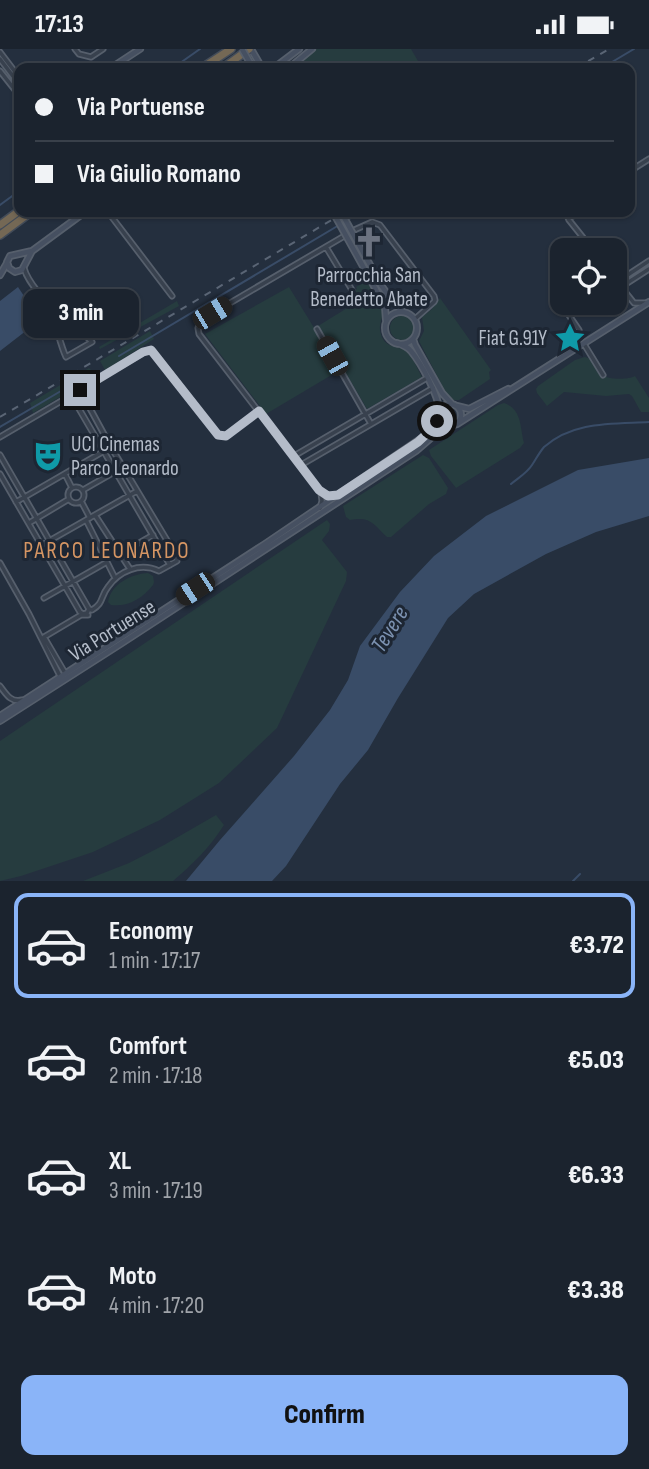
<!DOCTYPE html>
<html lang="en">
<head>
<meta charset="utf-8">
<style>
	body { margin:0; font-family:"Sofia Sans Condensed",sans-serif; background:#282f3a; color:#f1f3f6; height:100vh; display:flex; flex-direction:column; font-size:26px; white-space:nowrap }
	* { box-sizing:border-box; margin:0 }
	p { font-size:23px; color:#a0a4aa }
	.icon { flex:none; width:38px; height:38px; fill:none; stroke:currentColor; stroke-width:2; stroke-linecap:round; stroke-linejoin:round }
	.map { position:relative; height:832px; overflow:hidden }
	.details { display:flex; flex-direction:column; background:#1b232e; flex:1 }
	.details>* { flex:none }
	.banner { position:absolute; left:14px; top:14px; width:621px; height:154px; border-radius:14px; box-shadow:0 2px 5px #0004,0 0 0 2px #39404a; display:grid; align-content:center; height:154px; padding:0 21px; background:#1b232e }
	.fabs { position:absolute; left:550px; top:189px; display:grid; gap:14px }
	.fabs a { display:grid; place-items:center; width:77px; height:77px; border-radius:14px; background:#1b232e; box-shadow:0 2px 5px #0004,0 0 0 2px #39404a; font-size:35px }
	.end { position:absolute; width:32px; height:32px; margin:-16px; border:9px solid #b4bcc9; background:#111; box-shadow:0 0 0 4px #111 }
	.from { border-radius:50% }
	.bubble { position:absolute; height:49px; border-radius:14px; background:#1b232e; box-shadow:0 2px 5px #0004,0 0 0 2px #39404a; font-size:23px; font-weight:800; line-height:49px; text-align:center }
	.car { position:absolute; width:21px; height:42px; margin:-21px -10px; border-radius:9px; box-shadow:0 0 5px 2px #0007; background:linear-gradient(#222 24%,#8ab4d8 0 40%,#222 0 76%,#8ab4d8 0 86%,#222 0) }
	.banner b { display:flex; align-items:center; gap:24px; height:66px; font-size:26px }
	.banner b+b { border-top:2px solid #39404a }
	.banner i { width:18px; height:18px; background:#f1f3f6 }
	ul { padding:12px 0 0; list-style:none }
	li { display:flex; align-items:center; gap:21px; height:105px; margin:0 14px 10px; padding:0 7px; border:4px solid transparent; border-radius:14px }
	li div { flex:1 }
	li b { display:block; font-size:26px }
	li em { font-style:normal; font-weight:800 }
	li.on { border-color:#8ab4f8 }
	li>.icon { width:63px; height:63px; stroke-width:1.5 }
	.action { display:flex; gap:14px; margin-top:auto; padding:14px 21px }
	.action a { flex:1; height:80px; border-radius:14px; background:#8ab4f8; color:#111; font-size:28px; font-weight:800; line-height:80px; text-align:center }
	.status { display:flex; justify-content:space-between; align-items:center; height:49px; padding:0 35px; background:#1b232e; direction:ltr }
	.status svg { height:19px; fill:currentColor }
	.map>svg:first-child { display:block }
</style>
</head>
<body>
<div class="status"><b>17:13</b><svg viewBox="0 0 49 12"><path d="M0 12V9h3v3zM5 12V6h3v6zM10 12V3h3v9zM15 12V0h3v12zM26 1h20v11H26zM47 4h2v5h-2z"/></svg></div>
<div class="map">
<svg width="649" height="832" viewBox="0 0 649 832">
	<rect width="100%" height="100%" fill="#242f3e"/>
	<path fill="#263c3f" d="M316,0H411L422,19H293Z
		M368,231L383,259C384,267 379,273 380,281C383,302 400,295 408,304C414,310 418,321 422,328L367,360L318,277L352,256L348,245L357,240L356,238Z
		M289,238L340,321L266,365L205,285Z
		M440,249L491,321L489,323L490,330L459,351H454L447,346L419,292L424,282L422,268L431,261Z
		M177,252L179,257L100,300L99,298Z
		M390 279a12 12 0 1 1 24 0a12 12 0 1 1-24 0Z
		M150,282L154,290L105,321L100,312Z
		M585,308L591,310C594,314 597,321 601,325C607,331 628,331 635,327L649,349V363H641L632,347L629,345L606,347L564,343L547,357L537,344L536,340L538,337L575,311Z
		M89,319L91,321L72,332L75,339L33,364L30,354Z
		M504,354C522,360 520,378 524,394L520,399L456,439L431,407L429,401L498,356Z
		M423,406L429,409L448,439L446,445L429,455L391,488H387C373,475 371,467 350,471L346,468L343,457Z
		M327,471L330,475L329,482L322,491L347,523L346,532L277,679L219,734L160,771L93,803L21,827L0,832V692Z
		M148,524L153,527L154,533L153,536C142,550 128,558 111,556L108,553C111,535 131,525 148,524Z
		M216,766L224,776C210,798 193,815 173,832H83L129,814L164,796Z"/>
	<path fill="#394c67" d="M18,238L40,271L0,302V252Z
		M649,409V467L596,483L546,505L474,545L448,569L398,649L368,701L340,735L286,817L272,832H186L220,791L294,707L330,661L348,631L360,597L400,543L434,507L486,467L578,421Z"/>
	<g fill="none" stroke-linecap="round" stroke-linejoin="round">
		<path stroke="#394c67" stroke-width="2" d="M173,19L200,0
			M602,19L634,0
			M0,156L19,142
			M119,307L361,163
			M0,378L66,339
			M511,435C518,429 527,424 532,416C536,410 539,404 544,398C573,372 612,375 649,373
			M573,832L580,825"/>
		<g stroke="#565f6c" stroke-width="7">
			<path id="street" d="M75,0L79,5L91,8L103,0
				M0,3L19,28
				M0,10L19,35
				M0,22L19,46
				M630,122L649,110
				M108,163L172,247
				M566,164L569,171L593,201
				M566,165L573,167L577,163
				M352,182L372,173L380,176L434,247L435,251L434,253L415,270
				M326,198L352,241
				M24,219C28,235 43,246 50,261C57,276 59,293 66,308L92,293L81,282C73,284 65,290 57,283
				M614,229L634,254H645
				M617,233L649,212
				M621,238L649,220
				M562,256L579,281
				M317,280L371,375
				M584,295L603,326
				M71,346L170,516
				M0,388L148,301L153,302L218,386L226,387L259,362
				M0,406L89,560
				M294,407L427,329
				M301,416L433,339
				M0,425L80,563L83,565L87,564L89,560L92,561C104,554 100,548 108,538C119,522 140,513 159,522L177,512V508L111,398L80,341
				M65,425L72,439
				M68 446a8 8 0 1 1 16 0a8 8 0 1 1-16 0Z
				M83,441L123,418
				M336,447L327,446L319,441L199,285L198,279L201,271L346,186
				M81,452L90,469
				M16,453L111,398
				M320,459L322,452L321,444
				M95,466L130,520
				M86,471L115,529
				M29,474L69,450
				M42,496L137,442
				M120,505L153,486
				M0,514L29,565L60,627
				M44,549L107,513
				M65,624L44,588L81,566H88
				M0,637C6,645 11,654 22,651"/>
		</g>
		<g stroke="#565f6c" stroke-width="8">
			<path id="secondary" d="M251,0L262,19
				M111,19L140,0
				M274,19L299,0
				M289,19L312,0
				M32,202L22,221L15,223L9,219L7,213L10,207L32,202L85,163
				M0,226L7,214
				M381,236L392,252L402,262
				M375,239L385,258L386,271
				M385 279a16 16 0 1 1 32 0a16 16 0 1 1-32 0Z
				M413,290L415,296L442,344L452,355
				M439 366a11 11 0 1 1 22 0a11 11 0 1 1-22 0Z
				M457,357L469,360L508,340
				M457,375L649,253
				M0,667L265,495L426,386C433,380 439,373 439,363C440,348 421,314 411,302C408,298 403,296 397,294
				M0,672L122,594L416,402L439,382L450,377"/>
		</g>
		<g stroke="#434c59" stroke-width="10">
			<path id="highway" d="M202,19L231,0
				M223,19L249,0
				M0,176L19,162
				M0,186L31,163"/>
		</g>
		<use href="#street" stroke="#38414e" stroke-width="3.5"/>
		<use href="#secondary" stroke="#465061" stroke-width="4.5"/>
		<use href="#highway" stroke="#746855" stroke-width="7"/>
		<path stroke="#5a6575" stroke-width="2" stroke-dasharray="7 7" stroke-linecap="butt" d="M576,19L609,0
			M0,368L345,163"/>
		<g stroke="#565f6c" stroke-width="8" stroke-linecap="butt">
			<path id="secondary-bridge" d="M242,0L253,19
				M333,163L375,239
				M341,163L381,236"/>
		</g>
		<use href="#secondary-bridge" stroke="#465061" stroke-width="4.5"/>
	</g>
	<g fill="none" stroke-linecap="round" stroke-linejoin="round">
		<path stroke="#b4bcc9" stroke-width="9" d="M80,341L143,303L151,301L218,386L226,387L259,362L319,441L328,447L338,446L418,393L433,379L437,372"/>
	</g>
	<defs>
		<g id="church-bare" transform="scale(2.415)"><path d="M-1.2-6h2.4v3.5h3.3v2.4h-3.3V6h-2.4V-.1h-3.3v-2.4h3.3Z" fill="#6b7280" stroke="#1d2633" stroke-width="2.5" paint-order="stroke"/></g>
		<g id="sight-bare" transform="scale(2.415)"><path d="M0-6L1.8-2.2L6-1.7L2.9 1.2L3.7 5.4L0 3.3L-3.7 5.4L-2.9 1.2L-6-1.7L-1.8-2.2Z" fill="#0f9aa8" stroke="#1d2633" stroke-width="2.5" paint-order="stroke"/></g>
		<g id="theatre-bare" transform="scale(2.415)"><path d="M-5-5.5Q0-4 5-5.5V0Q5 5 0 6Q-5 5-5 0ZM-3.3-2.5H-1v1.5H-3.3ZM1-2.5H3.3v1.5H1ZM-2.8 1Q0 5.5 2.8 1Z" fill="#0f9aa8" stroke="#1d2633" stroke-width="2.5" paint-order="stroke"/></g>
	</defs>
	<g fill-rule="evenodd">
		<use href="#church-bare" x="369" y="193"/>
		<use href="#sight-bare" x="570" y="289"/>
		<use href="#theatre-bare" x="48" y="407"/>
	</g>
	<g text-anchor="middle" stroke-width="6" stroke-linejoin="round" paint-order="stroke">
		<g font-size="21" fill="#b4bcc9" stroke="#1d2633">
			<text x="369" y="233">Parrocchia San<tspan x="369" dy="24">Benedetto Abate</tspan></text>
			<text x="547" y="296" text-anchor="end">Fiat G.91Y</text>
			<text x="71" y="402" text-anchor="start">UCI Cinemas<tspan x="71" dy="24">Parco Leonardo</tspan></text>
		</g>
		<g font-size="21" fill="#b4bcc9" stroke="#1d2633">
			<text transform="translate(112 581) rotate(-32)" y="7">Via Portuense</text>
		</g>
		<g font-size="23" letter-spacing="2" fill="#d59563" stroke="#1d2633">
			<text x="107" y="509">PARCO LEONARDO</text>
		</g>
		<g font-size="23" font-style="italic" fill="#7c92b1" stroke="#1d2633">
			<text transform="translate(389 580) rotate(-58)" y="8">Tevere</text>
		</g>
	</g>
</svg>
<div class="fabs">
<a><svg class="icon" aria-label="locate" viewBox="0 0 24 24"><circle cx="12" cy="12" r="6"/><path d="M12 2v4M12 18v4M2 12h4M18 12h4"/></svg></a>
</div>
<i class="end from" style="left:437px;top:372px"></i>
<i class="end" style="left:80px;top:341px"></i>
<div class="bubble" style="left:23px;top:240px;width:116px">3 min</div>
<i class="car" style="left:212px;top:264px;rotate:59deg"></i>
<i class="car" style="left:332px;top:307px;rotate:331deg"></i>
<i class="car" style="left:195px;top:540px;rotate:237deg"></i>
<div class="banner">
<b><i class="from"></i>Via Portuense</b>
<b><i></i>Via Giulio Romano</b>
</div>
</div>
<section class="details">
<ul>
<li class="on"><svg class="icon" aria-label="car" viewBox="0 0 24 24"><path d="M5 17H2v-5l4-1 3-4h7l3 4 3 1v5h-3M9 17h6M6 11h13"/><circle cx="7" cy="17" r="2"/><circle cx="17" cy="17" r="2"/></svg><div><b>Economy</b><p>1 min · 17:17</p></div><em>€3.72</em></li>
<li><svg class="icon" aria-label="car" viewBox="0 0 24 24"><path d="M5 17H2v-5l4-1 3-4h7l3 4 3 1v5h-3M9 17h6M6 11h13"/><circle cx="7" cy="17" r="2"/><circle cx="17" cy="17" r="2"/></svg><div><b>Comfort</b><p>2 min · 17:18</p></div><em>€5.03</em></li>
<li><svg class="icon" aria-label="car" viewBox="0 0 24 24"><path d="M5 17H2v-5l4-1 3-4h7l3 4 3 1v5h-3M9 17h6M6 11h13"/><circle cx="7" cy="17" r="2"/><circle cx="17" cy="17" r="2"/></svg><div><b>XL</b><p>3 min · 17:19</p></div><em>€6.33</em></li>
<li><svg class="icon" aria-label="car" viewBox="0 0 24 24"><path d="M5 17H2v-5l4-1 3-4h7l3 4 3 1v5h-3M9 17h6M6 11h13"/><circle cx="7" cy="17" r="2"/><circle cx="17" cy="17" r="2"/></svg><div><b>Moto</b><p>4 min · 17:20</p></div><em>€3.38</em></li>
</ul>
<div class="action"><a>Confirm</a></div>
</section>
</body>
</html>
